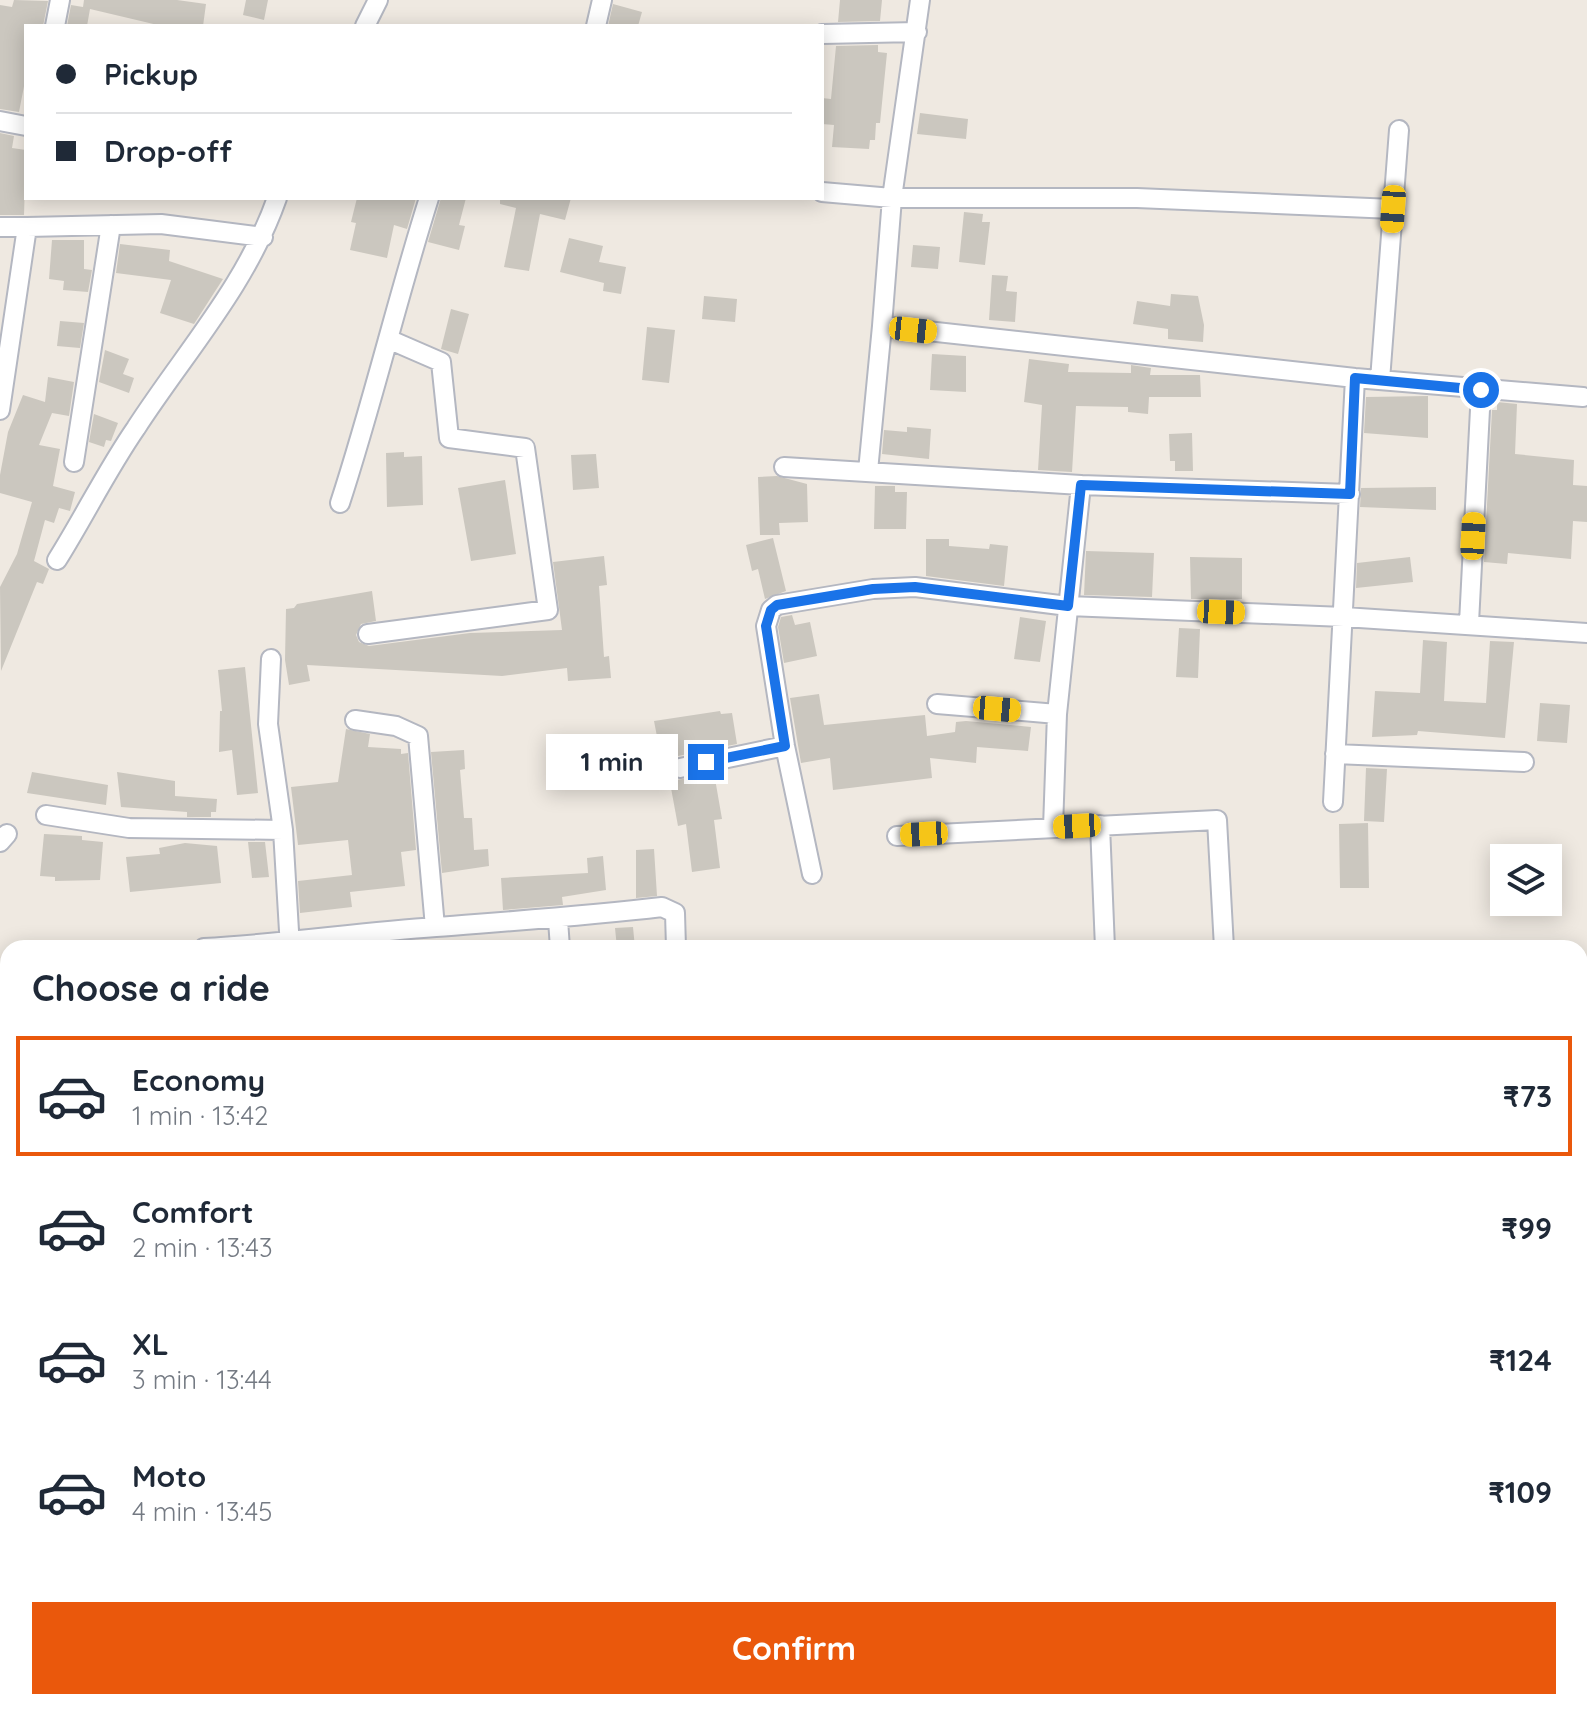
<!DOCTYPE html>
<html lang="en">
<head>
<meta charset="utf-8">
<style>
	body { margin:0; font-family:Quicksand,sans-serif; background:#f6f6f7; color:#1f2937; height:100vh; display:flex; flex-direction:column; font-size:30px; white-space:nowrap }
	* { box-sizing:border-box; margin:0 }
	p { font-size:26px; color:#747a83 }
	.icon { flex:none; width:44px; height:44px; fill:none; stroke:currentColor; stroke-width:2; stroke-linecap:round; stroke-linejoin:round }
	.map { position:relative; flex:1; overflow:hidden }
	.sheet { position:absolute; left:0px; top:940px; width:1588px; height:770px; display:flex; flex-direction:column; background:#fff; border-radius:24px 24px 0 0; box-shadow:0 4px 20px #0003 }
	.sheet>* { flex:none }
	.guide { position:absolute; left:24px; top:24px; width:800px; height:176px; border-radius:0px; box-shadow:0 4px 20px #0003; display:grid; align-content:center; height:176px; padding:0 32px; background:#fff }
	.tools { position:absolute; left:1490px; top:844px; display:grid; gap:16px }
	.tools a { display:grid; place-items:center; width:72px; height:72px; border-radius:0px; background:#fff; box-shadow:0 4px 20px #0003; font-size:40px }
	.end { position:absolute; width:36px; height:36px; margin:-18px; border:10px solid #1a73e8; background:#fff; box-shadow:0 0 0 4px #fff }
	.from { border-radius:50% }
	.bubble { position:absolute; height:56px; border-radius:0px; background:#fff; box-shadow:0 4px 20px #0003; font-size:26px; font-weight:700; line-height:56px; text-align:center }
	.car { position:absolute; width:24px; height:48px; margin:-24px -12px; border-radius:10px; box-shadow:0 0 6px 2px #0007; background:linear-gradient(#f5c518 24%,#345 0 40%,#f5c518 0 76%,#345 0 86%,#f5c518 0) }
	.guide b { display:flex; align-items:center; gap:28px; height:76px; font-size:30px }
	.guide b+b { border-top:2px solid #e0e1e3 }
	.guide i { width:20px; height:20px; background:#1f2937 }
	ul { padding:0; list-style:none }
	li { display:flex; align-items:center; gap:24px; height:120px; margin:0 16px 12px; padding:0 16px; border:4px solid transparent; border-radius:0px }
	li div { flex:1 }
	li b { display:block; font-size:30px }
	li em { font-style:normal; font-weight:700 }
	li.current { border-color:#ea580c }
	li>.icon { width:72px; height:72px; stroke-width:1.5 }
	h2 { padding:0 32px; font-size:36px; line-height:96px }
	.primary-button { display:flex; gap:16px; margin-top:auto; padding:16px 32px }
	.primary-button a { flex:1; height:92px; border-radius:0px; background:#ea580c; color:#fff; font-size:32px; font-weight:700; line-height:92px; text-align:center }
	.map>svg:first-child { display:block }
</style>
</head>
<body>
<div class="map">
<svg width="1587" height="1709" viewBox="0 0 1587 1709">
	<rect width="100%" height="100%" fill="#efe9e1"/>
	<path fill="#cbc7bf" d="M14,0L48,1L43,26H26V76L19,112L0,109V5L12,7Z
		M84,0H177L206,4L203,26H162L90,9L87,26H67L71,5L83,7Z
		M246,0H268L264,20L243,15Z
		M840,0H882L880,21L838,22Z
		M613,4L642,12L638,26H608Z
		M878,45V52L887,53L880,123H876L875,140H870L869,149L832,147L834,125L822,124V98L831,99L836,46Z
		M920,113L968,119L966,139L917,134Z
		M0,133L14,136L12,148L26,150L24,215H0Z
		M357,198H416L407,229L394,225L387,258L350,250L356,223L351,222Z
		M441,198H466L459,225L465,226L459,250L428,242Z
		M500,198H571L565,220L540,214L529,271L504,267L516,208L500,204Z
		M964,212L983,214L982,222H990L985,265L959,262Z
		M569,238L603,246L599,262L626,267L621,294L603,291L604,283L560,272Z
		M52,240H84V269L92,270L88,292L63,290L64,281L49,279Z
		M120,244L170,250L169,261L223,279L194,324L160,313L171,280L116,273Z
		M913,245L940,247L938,269L911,267Z
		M992,275L1008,276L1006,291L1017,292L1015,322L989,320Z
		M1171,294L1198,296L1204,325L1203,342L1168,339V329L1133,324L1137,301L1170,306Z
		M704,296L737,299L735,322L702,319Z
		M451,309L469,314L458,354L441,349Z
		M60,321L84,323L80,348L57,346Z
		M647,327L675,330L669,383L642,380Z
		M105,350L129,359L123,374L134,378L129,393L99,382Z
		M932,354L966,356V392L930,390Z
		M1029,359L1069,364L1068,372L1131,373V365L1151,368L1150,375H1200L1201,397H1149L1148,414L1128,412V407L1076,406L1072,472L1038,470L1042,405L1024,402Z
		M48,377L74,382L69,416L52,413L39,445L60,449L53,486L75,492L70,511L59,508L54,523L45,520L34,561L49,569L43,584L37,582L1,671L0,587L17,554L32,502L0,493V475L8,432L23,395L45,402Z
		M1428,396V438L1364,433L1366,397Z
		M1497,402L1517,404L1515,454L1574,460L1573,485L1587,486V522L1573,521L1571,559L1508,553L1507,564L1484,562L1492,410H1497Z
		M94,414L118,423L111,441L106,440L104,447L89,442Z
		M907,427L931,429L929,459L882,454L884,430L907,432Z
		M1192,433L1193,471H1175V461H1170L1169,434Z
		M404,452V457L422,456L423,505L387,507L386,453Z
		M596,454L599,488L573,490L571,455Z
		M777,476L807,484L808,522L779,523L780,535H760L758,477Z
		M505,480L516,554L471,561L458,488Z
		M875,486H895V492H907L906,529H874Z
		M1436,487V510L1360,507L1361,488Z
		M773,538L786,591L765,599L758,569L752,571L746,545Z
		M926,539H949V546L989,549L990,544L1008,546L1004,586L926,576Z
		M1086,551L1154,553L1152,597L1084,595Z
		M604,556L607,585L599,586L604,657L609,656L611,678L568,681L567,668L502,676L307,665L310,681L289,685L285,660L286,609L294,608L297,604L372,591L376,621L361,624L356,635L359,642L369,646L470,633L562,630L553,562Z
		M1190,557L1242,558V599H1191Z
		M1410,557L1413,582L1356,588L1357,563Z
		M792,615L795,625L810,622L817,656L784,663L778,627L781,617Z
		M1020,617L1046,621L1040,662L1014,659Z
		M1179,628L1200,629L1198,678L1176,677Z
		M1423,640L1447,642L1444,701L1486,703L1490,641L1514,642L1505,738L1418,731L1417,735L1372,737L1375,691L1420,693Z
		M245,667L258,793L237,795L232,750L219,752L220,711H222L218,670Z
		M819,694L824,725L925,715L927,736L955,732L956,722L966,721L1031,727L1028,751L977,747L976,763L930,758L932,778L833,790L830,758L801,763L790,698Z
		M1540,703L1570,705L1567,743L1537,741Z
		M720,711L721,714L732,713L737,744L678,756L668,765L671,775L677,780L714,773L722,819L714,820L720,868L692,872L686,824L678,826L666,761L660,752L654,721Z
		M346,729L370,734L368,747L401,749V754L408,753L416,850L401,852L405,886L350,892L352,907L300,913L298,881L352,875L348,840L298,845L291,787L338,782Z
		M464,750L465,769L460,770L464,818H472L474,850L488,849L489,866L442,873L431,752Z
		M1366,768L1387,769L1384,822L1364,821Z
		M32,772L108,785L106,805L27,793Z
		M117,772L175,781V796L217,799L216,812H211V817H187V812L121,807Z
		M1368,823L1369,888H1340L1339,824Z
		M44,834L82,836V840L103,842L100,880L55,881V877L40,876Z
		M248,842H265L269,877L252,878Z
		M185,843L217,846L221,883L130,892L126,857L160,854L159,848Z
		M654,849L657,896L636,898V850Z
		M603,856L606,890L562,897L563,905L503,910L501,878L588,873L587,858Z
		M633,927L635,948H617L615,928Z"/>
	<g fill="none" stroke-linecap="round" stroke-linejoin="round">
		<g stroke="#b4b7c1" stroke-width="22">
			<path id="street" d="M920,0L892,198L882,326L1355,378L1583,397
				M55,26L60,0
				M365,26L378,0
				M596,26L602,0
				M822,34L917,32
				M0,121L26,126
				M822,192L892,198H1137L1393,209
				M0,227H27
				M1380,380L1399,130
				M0,410L27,227L161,224L263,237
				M74,462L111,225
				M784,467L1081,485L1350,494
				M868,471L882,326
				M340,503C373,402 397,299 429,198
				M57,560C84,517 107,470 136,428C186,351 246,286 277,198
				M1469,623L1481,390
				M368,634L548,610L525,448L449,438L441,362L388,339
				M271,659L268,724L283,830L290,948
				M937,704L1057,714
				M355,720L396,726L418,736L435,927
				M1335,754L1524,762
				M680,768L785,746
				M1333,802L1355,378
				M46,815L129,828L283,830
				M1100,825L1105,948
				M1053,828L1057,714L1081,485
				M897,836L1217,820L1224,948
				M0,842L7,834
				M812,874L785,746L766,626L771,610L777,605L873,589L915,587L1068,606L1344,617L1587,633
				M558,920L560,948
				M204,948C282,944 359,932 436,927C512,921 587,916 662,907L675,913L676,948
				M1580,1014H1587
				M1580,1157L1587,1158
				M1580,1286H1587
				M1580,1421H1587
				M1580,1602L1587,1603
				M8,1659L2,1668L8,1680
				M19,1702L23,1709
				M218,1702V1709
				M839,1709L840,1702
				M990,1709L991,1702"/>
		</g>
		<g stroke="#b4b7c1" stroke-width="30">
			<path id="secondary" d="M0,1308L8,1317
				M583,1702L694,1709"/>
		</g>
		<use href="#street" stroke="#fff" stroke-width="18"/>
		<use href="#secondary" stroke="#fff" stroke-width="26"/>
	</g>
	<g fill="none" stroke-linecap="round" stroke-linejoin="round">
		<path stroke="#1a73e8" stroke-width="10" d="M706,762L785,746L766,626L771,610L777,605L873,589L915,587L1068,606L1081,485L1350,494L1355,378L1481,390"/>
	</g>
</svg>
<div class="tools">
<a><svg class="icon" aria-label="layers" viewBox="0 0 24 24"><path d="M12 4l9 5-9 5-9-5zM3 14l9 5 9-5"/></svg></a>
</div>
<i class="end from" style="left:1481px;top:390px"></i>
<i class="end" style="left:706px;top:762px"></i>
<div class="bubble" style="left:546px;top:734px;width:132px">1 min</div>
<i class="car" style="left:1393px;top:209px;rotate:184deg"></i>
<i class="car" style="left:913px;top:330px;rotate:96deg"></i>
<i class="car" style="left:1473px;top:536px;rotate:3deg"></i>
<i class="car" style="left:1221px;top:612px;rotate:92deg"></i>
<i class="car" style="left:997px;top:709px;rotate:95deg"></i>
<i class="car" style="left:1077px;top:826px;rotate:267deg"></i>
<i class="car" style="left:924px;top:834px;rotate:267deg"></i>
<div class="guide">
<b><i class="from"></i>Pickup</b>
<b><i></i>Drop-off</b>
</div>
<section class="sheet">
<h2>Choose a ride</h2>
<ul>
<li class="current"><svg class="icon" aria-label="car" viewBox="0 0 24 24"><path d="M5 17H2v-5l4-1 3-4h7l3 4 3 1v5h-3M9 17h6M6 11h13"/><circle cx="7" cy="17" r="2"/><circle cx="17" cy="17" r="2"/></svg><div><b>Economy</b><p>1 min · 13:42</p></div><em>₹73</em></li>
<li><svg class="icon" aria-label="car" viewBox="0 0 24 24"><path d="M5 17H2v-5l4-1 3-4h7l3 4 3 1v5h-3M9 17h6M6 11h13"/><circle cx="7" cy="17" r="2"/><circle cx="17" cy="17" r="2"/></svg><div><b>Comfort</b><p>2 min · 13:43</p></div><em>₹99</em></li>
<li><svg class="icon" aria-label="car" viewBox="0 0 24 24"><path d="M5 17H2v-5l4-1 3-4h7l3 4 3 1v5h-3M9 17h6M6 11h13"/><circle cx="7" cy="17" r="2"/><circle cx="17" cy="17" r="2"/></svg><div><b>XL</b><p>3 min · 13:44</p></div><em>₹124</em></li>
<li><svg class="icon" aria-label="car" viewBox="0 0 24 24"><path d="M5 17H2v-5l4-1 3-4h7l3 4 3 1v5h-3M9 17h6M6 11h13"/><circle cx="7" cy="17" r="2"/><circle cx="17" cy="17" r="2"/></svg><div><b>Moto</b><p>4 min · 13:45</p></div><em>₹109</em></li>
</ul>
<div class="primary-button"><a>Confirm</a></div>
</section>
</div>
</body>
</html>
